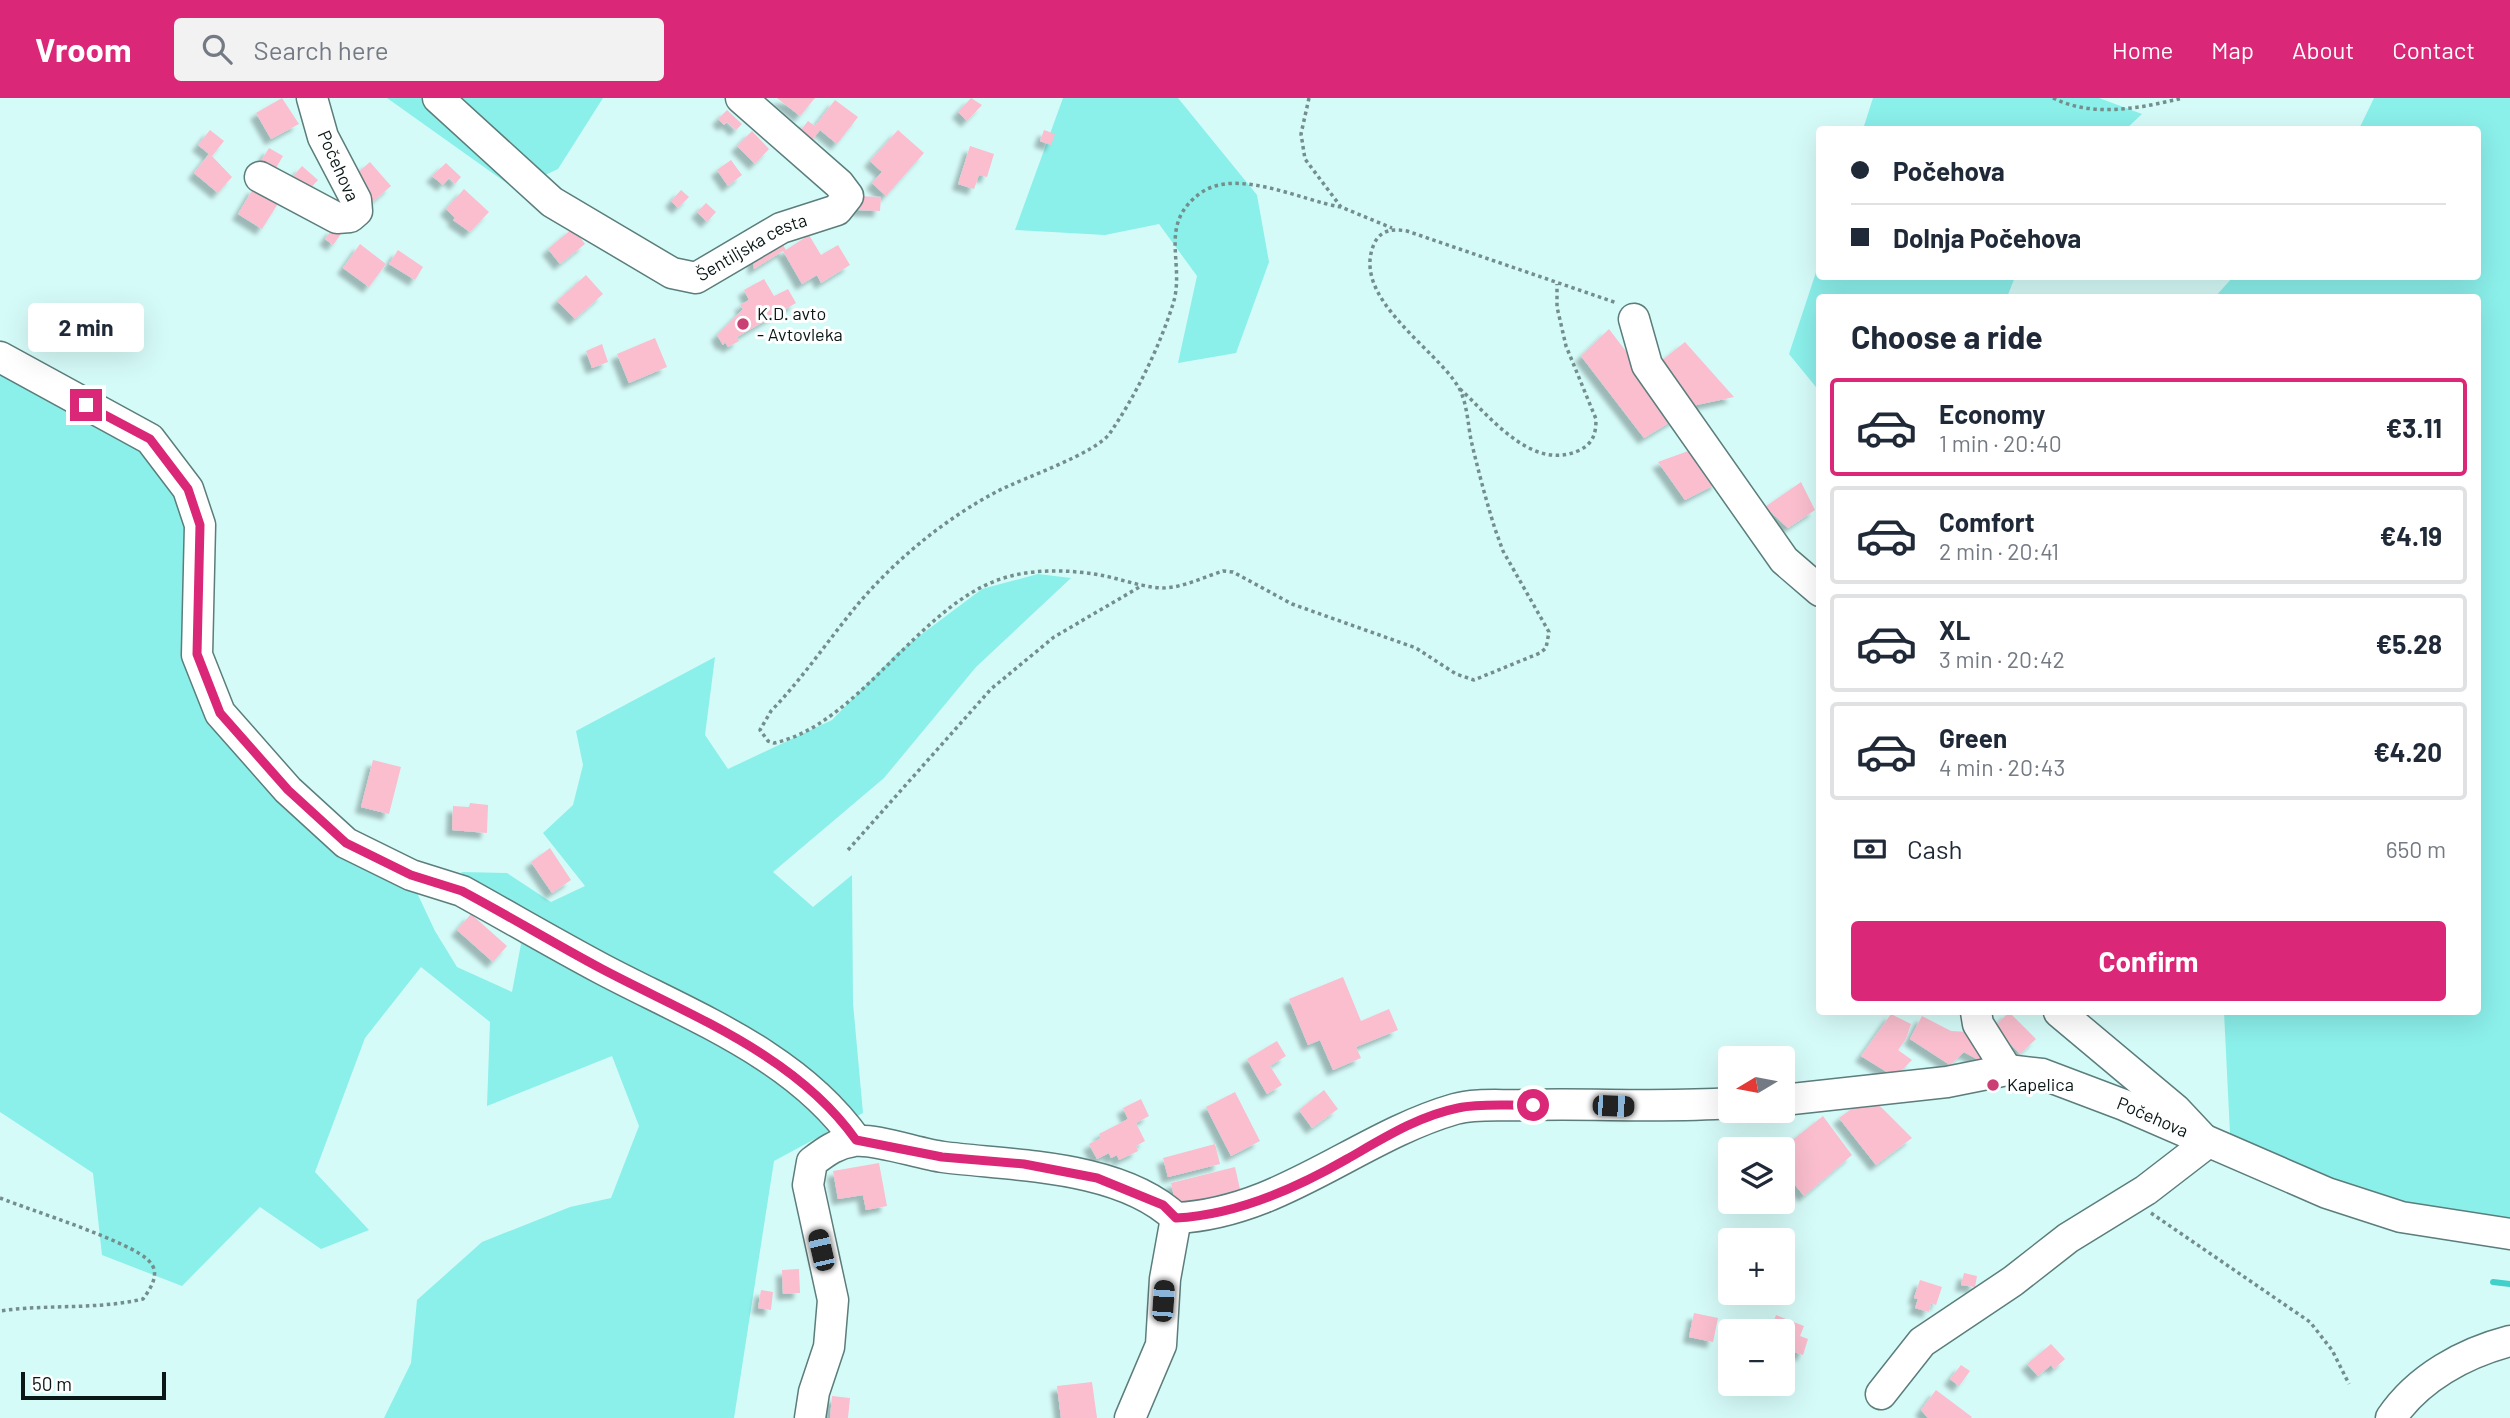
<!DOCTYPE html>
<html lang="en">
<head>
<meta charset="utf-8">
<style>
	body { margin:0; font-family:Barlow,sans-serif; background:#f2f2f3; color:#1f2937; height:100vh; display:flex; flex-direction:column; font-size:26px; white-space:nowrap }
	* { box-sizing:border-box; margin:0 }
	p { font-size:23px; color:#747a83 }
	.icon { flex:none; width:38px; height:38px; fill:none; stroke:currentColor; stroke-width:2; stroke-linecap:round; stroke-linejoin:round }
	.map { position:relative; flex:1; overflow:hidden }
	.side { position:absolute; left:1816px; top:196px; width:665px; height:721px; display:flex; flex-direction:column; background:#fff; border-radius:7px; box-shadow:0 7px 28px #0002 }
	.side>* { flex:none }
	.hud { position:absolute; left:1816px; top:28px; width:665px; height:154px; border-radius:7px; box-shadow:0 7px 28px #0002; display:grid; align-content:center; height:154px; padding:0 35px; background:#fff }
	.needle { width:46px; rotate:260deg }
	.tools { position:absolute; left:1718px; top:948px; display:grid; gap:14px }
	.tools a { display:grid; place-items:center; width:77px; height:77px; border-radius:7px; background:#fff; box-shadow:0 7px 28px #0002; font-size:35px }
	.scale { position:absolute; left:21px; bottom:18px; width:145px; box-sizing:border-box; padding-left:7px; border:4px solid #091716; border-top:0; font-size:19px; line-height:24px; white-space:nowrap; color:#091716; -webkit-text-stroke:5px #fff; paint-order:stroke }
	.end { position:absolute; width:32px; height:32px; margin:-16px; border:9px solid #db2777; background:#fff; box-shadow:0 0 0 4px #fff }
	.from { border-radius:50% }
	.bubble { position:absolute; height:49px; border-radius:7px; background:#fff; box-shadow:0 7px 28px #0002; font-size:23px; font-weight:700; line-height:49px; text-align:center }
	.car { position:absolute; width:21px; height:42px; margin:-21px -10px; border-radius:9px; box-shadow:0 0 5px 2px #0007; background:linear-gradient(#222 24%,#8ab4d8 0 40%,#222 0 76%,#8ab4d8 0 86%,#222 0) }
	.hud b { display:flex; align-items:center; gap:24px; height:66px; font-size:26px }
	.hud b+b { border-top:2px solid #e0e1e3 }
	.hud i { width:18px; height:18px; background:#1f2937 }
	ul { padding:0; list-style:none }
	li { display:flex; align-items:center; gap:21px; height:98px; margin:0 14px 10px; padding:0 21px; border:4px solid #e0e1e3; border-radius:7px }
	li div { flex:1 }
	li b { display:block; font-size:26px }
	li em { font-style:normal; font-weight:700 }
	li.selected { border-color:#db2777 }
	li>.icon { width:63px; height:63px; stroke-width:1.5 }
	h2 { padding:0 35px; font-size:32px; line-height:84px }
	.pay { display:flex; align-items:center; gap:18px; height:77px; padding:0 35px; font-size:26px }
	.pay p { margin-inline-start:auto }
	.primary-button { display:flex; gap:14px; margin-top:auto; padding:14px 35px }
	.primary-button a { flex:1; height:80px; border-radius:7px; background:#db2777; color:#fff; font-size:28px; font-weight:700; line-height:80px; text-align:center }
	header { display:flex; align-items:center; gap:42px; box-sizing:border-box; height:98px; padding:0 35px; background:#db2777; color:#fff }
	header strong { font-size:33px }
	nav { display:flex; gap:38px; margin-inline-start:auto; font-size:24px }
	.search { width:490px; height:63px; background:#f2f2f3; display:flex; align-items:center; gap:18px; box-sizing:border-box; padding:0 24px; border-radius:7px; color:#747a83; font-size:26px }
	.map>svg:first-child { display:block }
</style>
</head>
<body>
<header>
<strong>Vroom</strong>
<div class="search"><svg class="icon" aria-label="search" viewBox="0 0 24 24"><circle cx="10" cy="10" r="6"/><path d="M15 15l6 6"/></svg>Search here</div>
<nav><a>Home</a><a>Map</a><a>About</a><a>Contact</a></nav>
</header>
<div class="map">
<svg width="2510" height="1320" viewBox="0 0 2510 1320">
	<defs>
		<filter id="shadow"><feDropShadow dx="-6" dy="6" stdDeviation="2" flood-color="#0004"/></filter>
	</defs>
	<rect width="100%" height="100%" fill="#d5fbf8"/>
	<path fill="#8befea" d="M387,0H603L558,71L515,91Z
		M1063,0H1178L1257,97L1269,164L1236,255L1178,265L1197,178L1159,126L1105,137L1015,132Z
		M1873,0H2099L2142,16L2126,31H1863Z
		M2374,0H2510V1141L2231,1056L2224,914H2478V200H2214L2233,179L2478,178V32L2359,31Z
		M1820,162V178L2015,179L2007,199L1820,200V294L1789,256Z
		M0,273L147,344L184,394L217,618L410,780L435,833L457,869L512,894L521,846L461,774L507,775L551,804L585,788L543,735L573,707L583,667L576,633L715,559L705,637L728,671L832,622L898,554L982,491L1038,476L1071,480L976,569L884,680L773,774L813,809L852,777L853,905L863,1015L774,1063L734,1320H384L411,1265L417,1202L482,1144L570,1109L611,1100L639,1028L612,958L487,1008L490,924L421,869L365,940L315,1074L369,1132L321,1151L260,1109L182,1188L102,1157L93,1075L0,1014Z"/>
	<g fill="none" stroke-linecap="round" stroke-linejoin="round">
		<path stroke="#41d0ca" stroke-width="6" d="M2493,1184L2510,1186"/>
	</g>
	<path fill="#fabece" filter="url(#shadow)" d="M282,0L299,26L271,41L256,15Z
		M777,0H815L800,18Z
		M971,0L982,7L967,23L958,14Z
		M835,2L858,19L837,46L820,32L809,46L797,37L808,23L815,28Z
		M727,12L742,26L736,32L727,24L724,27L718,21Z
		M210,32L224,43L212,58L232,79L218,95L194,75L209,56L198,47Z
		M898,32L924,55L886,98L872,85L882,74L870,63Z
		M1044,32L1055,36L1051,47L1040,43Z
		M752,33L769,51L755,66L737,48Z
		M970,48L994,56L987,79L979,77L974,91L958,86Z
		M269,50L283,58L273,75L259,66Z
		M731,62L742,77L728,88L717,72Z
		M370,64L391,88L369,107L348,83Z
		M446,65L461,79L455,86L449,80L443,87L432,78Z
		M302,68L318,82L306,95L290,82Z
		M254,89L279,104L262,131L238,116Z
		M464,91L489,114L470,134L453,122L455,120L446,111Z
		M681,92L689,99L678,110L671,103Z
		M858,98L881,99L880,113L858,112Z
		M706,105L716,114L707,124L697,114Z
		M333,130L341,136L333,147L325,141Z
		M573,130L585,146L560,166L548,151Z
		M809,137L821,157L838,147L850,167L821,185L817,177L802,186L783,153L754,171L753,158L780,142L786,152Z
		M360,146L386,166L369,189L343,170Z
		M398,152L423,169L415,182L389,166Z
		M586,177L603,196L575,221L557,203Z
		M764,181L774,198L788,191L796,205L737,239L739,243L728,249L725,244L723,247L717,237L743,211L740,207L749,202L744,192Z
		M1609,231L1677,320L1644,340L1581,258Z
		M655,240L667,269L629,285L617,256Z
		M1685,244L1734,299L1692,308L1656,267Z
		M602,246L608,264L592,270L586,253Z
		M1702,348L1718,385L1685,402L1658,364Z
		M1801,384L1815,412L1788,430L1765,409Z
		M373,662L401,669L389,716L361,709Z
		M470,705L488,707L487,735L452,732L453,708L469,709Z
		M550,750L571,782L552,795L531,764Z
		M471,816L507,848L493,864L457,832Z
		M1343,879L1361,923L1389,911L1398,932L1356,949L1361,960L1333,972L1320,942L1308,947L1289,901Z
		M2009,914L2036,941L2020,956L1994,929Z
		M1891,916L1911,926L1906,941L1898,952L1912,962L1895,979L1861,958Z
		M1922,918L1951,933L1970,934L1991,951L1982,964L1964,954L1950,967L1910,941Z
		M1277,943L1286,958L1270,968L1282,987L1267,996L1247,961Z
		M1324,992L1338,1011L1312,1030L1299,1012Z
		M1235,994L1260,1043L1231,1058L1206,1009Z
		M1870,998L1912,1040L1876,1067L1839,1020Z
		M1141,1001L1149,1018L1136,1025L1145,1043L1136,1048L1138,1053L1119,1062L1117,1057L1111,1060L1109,1055L1097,1061L1089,1046L1101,1040L1099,1036L1128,1021L1123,1010Z
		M1823,1018L1852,1057L1804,1098L1783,1072V1052H1780Z
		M1215,1046L1220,1066L1168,1079L1163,1060Z
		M879,1065L887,1108L866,1112L863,1097L838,1101L833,1073Z
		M1235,1069L1240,1091L1176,1108L1171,1085Z
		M799,1171L800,1195L783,1196L782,1172Z
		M1964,1175L1977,1178L1975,1189L1961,1187Z
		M1920,1182L1942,1189L1936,1207L1931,1205L1929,1214L1915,1210L1918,1201L1914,1200Z
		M761,1192L773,1194L771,1212L758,1210Z
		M1694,1215L1718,1220L1713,1244L1689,1239Z
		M1776,1217L1804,1228L1800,1238L1808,1241L1803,1257L1794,1254L1792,1258L1783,1255V1234H1770Z
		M2051,1246L2065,1261L2054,1271L2051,1267L2038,1278L2027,1266Z
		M1961,1267L1970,1273L1959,1288L1950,1281Z
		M1092,1284L1097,1320H1061L1057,1288Z
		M1936,1292L1972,1319L1971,1320H1928L1921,1312Z
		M832,1298L850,1300L848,1320H830Z"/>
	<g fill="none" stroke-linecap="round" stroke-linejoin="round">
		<g stroke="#5b7d7b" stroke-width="33">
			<g id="minor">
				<path id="s1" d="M438,0L552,104L672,175L696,180L781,130L837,112L848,98L839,86L741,0"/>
				<path d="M260,79L337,120L350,119L357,113L356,102L323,39L312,0"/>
				<path d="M1634,221L1647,267L1784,462L1820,493"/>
				<path d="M0,259L150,341L188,391L200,427L197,557L220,615L288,692L346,745L411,777L462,793C509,819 555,846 602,871C691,918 796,957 856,1042"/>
				<path d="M1976,914L1978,926L2007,972"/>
				<path id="s2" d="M1783,1002L1947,984L2007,972L2042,976L2124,1007L2327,1095L2401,1119L2510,1136"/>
				<path d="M1881,1296L1922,1244L2013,1183L2068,1140L2146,1092L2207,1045L2176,1012L2059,914"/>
				<path d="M810,1320L814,1294L829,1249L833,1202L808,1087L812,1064C825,1054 837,1045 854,1043C875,1040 919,1056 943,1059C1014,1068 1120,1067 1176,1120C1281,1115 1358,1039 1455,1011C1476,1005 1502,1008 1524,1007C1593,1005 1662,1010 1731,1005"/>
				<path d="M1130,1320L1161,1247L1165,1181L1176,1120"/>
				<path d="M2391,1320C2418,1280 2464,1255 2510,1243"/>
			</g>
		</g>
		<path stroke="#738e8c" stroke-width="3.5" stroke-dasharray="3.5 3.5" stroke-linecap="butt" d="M1309,0L1301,36L1305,61L1341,109L1392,130
			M2053,0C2093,20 2141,10 2183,0
			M1341,109C1303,103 1238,70 1202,94C1156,126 1186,165 1173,206C1159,250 1136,297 1110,335C1097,355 1023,380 998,393C946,420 896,461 858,506C829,541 803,580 771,613L760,632L768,643L774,645C857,627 914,515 995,483C1028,470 1070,471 1105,478C1124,482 1142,489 1162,490C1182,490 1204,479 1223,473L1233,474L1292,506L1416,550L1456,576L1474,582L1540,555L1546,550L1549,534L1503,453L1495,431C1486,402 1478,372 1471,342C1468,326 1467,305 1459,290C1436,250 1348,199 1375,144C1382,131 1394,131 1407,133L1617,205
			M1460,291C1490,318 1532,375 1580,352C1593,345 1596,336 1596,321L1566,248L1557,209V186
			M848,752L991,591L1054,539L1143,487
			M0,1100C30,1112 132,1144 149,1163C161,1175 151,1190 143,1201C96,1212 48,1206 0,1213
			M2151,1115L2310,1224L2332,1252L2349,1286"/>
		<use href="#minor" stroke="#fff" stroke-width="30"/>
	</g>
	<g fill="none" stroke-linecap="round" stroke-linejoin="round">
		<path stroke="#db2777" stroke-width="9" d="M86,307L150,341L188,391L200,427L197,556L220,615L288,692L346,745L411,777L462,793C509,818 555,846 602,871C691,918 796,957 856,1042L942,1059L1024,1066L1097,1080L1163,1107L1176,1120C1236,1117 1295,1091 1347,1061C1382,1041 1418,1018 1458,1010C1482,1005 1509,1008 1533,1007"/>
	</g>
	<g fill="#cb4074" stroke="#fff" stroke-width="2.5">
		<circle cx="743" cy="226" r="7"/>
		<circle cx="1993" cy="987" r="7"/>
	</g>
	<g text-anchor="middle" stroke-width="6" stroke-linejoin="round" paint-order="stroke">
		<g font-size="18" fill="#091716" stroke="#fff">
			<text transform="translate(338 68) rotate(66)" y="6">Počehova</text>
			<text dy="6" stroke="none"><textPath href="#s1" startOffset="382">Šentiljska cesta</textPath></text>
			<text dy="6" stroke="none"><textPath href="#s2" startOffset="380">Počehova</textPath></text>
		</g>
		<g font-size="18" fill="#091716" stroke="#fff" text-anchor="start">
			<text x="757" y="222">K.D. avto<tspan x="757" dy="21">- Avtovleka</tspan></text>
			<text x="2007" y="993">Kapelica</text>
		</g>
	</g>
</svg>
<div class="tools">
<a><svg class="needle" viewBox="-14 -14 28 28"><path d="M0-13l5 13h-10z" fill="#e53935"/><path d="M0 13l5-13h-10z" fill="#747a83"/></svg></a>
<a><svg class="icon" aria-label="layers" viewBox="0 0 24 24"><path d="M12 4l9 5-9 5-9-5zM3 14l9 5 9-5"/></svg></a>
<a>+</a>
<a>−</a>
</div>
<div class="scale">50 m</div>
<i class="end from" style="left:1533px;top:1007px"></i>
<i class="end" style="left:86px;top:307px"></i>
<div class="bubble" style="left:28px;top:205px;width:116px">2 min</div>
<i class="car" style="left:1613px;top:1008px;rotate:92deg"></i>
<i class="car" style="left:821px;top:1152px;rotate:347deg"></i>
<i class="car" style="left:1163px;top:1203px;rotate:4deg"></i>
<div class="hud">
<b><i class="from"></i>Počehova</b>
<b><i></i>Dolnja Počehova</b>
</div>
<section class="side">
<h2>Choose a ride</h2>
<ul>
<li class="selected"><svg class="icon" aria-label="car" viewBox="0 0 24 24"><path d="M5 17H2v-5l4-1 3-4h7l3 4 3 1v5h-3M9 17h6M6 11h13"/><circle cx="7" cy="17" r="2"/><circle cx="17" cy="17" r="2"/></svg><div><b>Economy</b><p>1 min · 20:40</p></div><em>€3.11</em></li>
<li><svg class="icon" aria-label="car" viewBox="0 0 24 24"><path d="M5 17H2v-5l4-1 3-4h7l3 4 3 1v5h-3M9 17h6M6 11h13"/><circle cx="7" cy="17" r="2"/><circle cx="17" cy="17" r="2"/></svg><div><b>Comfort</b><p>2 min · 20:41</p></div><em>€4.19</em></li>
<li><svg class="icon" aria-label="car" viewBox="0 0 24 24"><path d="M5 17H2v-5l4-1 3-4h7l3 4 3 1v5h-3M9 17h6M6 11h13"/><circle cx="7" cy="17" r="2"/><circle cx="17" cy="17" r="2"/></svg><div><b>XL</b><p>3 min · 20:42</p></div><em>€5.28</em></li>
<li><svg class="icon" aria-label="car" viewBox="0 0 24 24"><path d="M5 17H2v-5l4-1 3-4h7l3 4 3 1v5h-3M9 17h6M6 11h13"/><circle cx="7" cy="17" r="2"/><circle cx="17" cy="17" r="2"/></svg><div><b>Green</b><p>4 min · 20:43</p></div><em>€4.20</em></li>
</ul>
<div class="pay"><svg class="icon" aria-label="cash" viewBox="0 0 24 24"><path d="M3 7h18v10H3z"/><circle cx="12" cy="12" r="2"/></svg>Cash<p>650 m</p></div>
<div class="primary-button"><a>Confirm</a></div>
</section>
</div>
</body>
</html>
